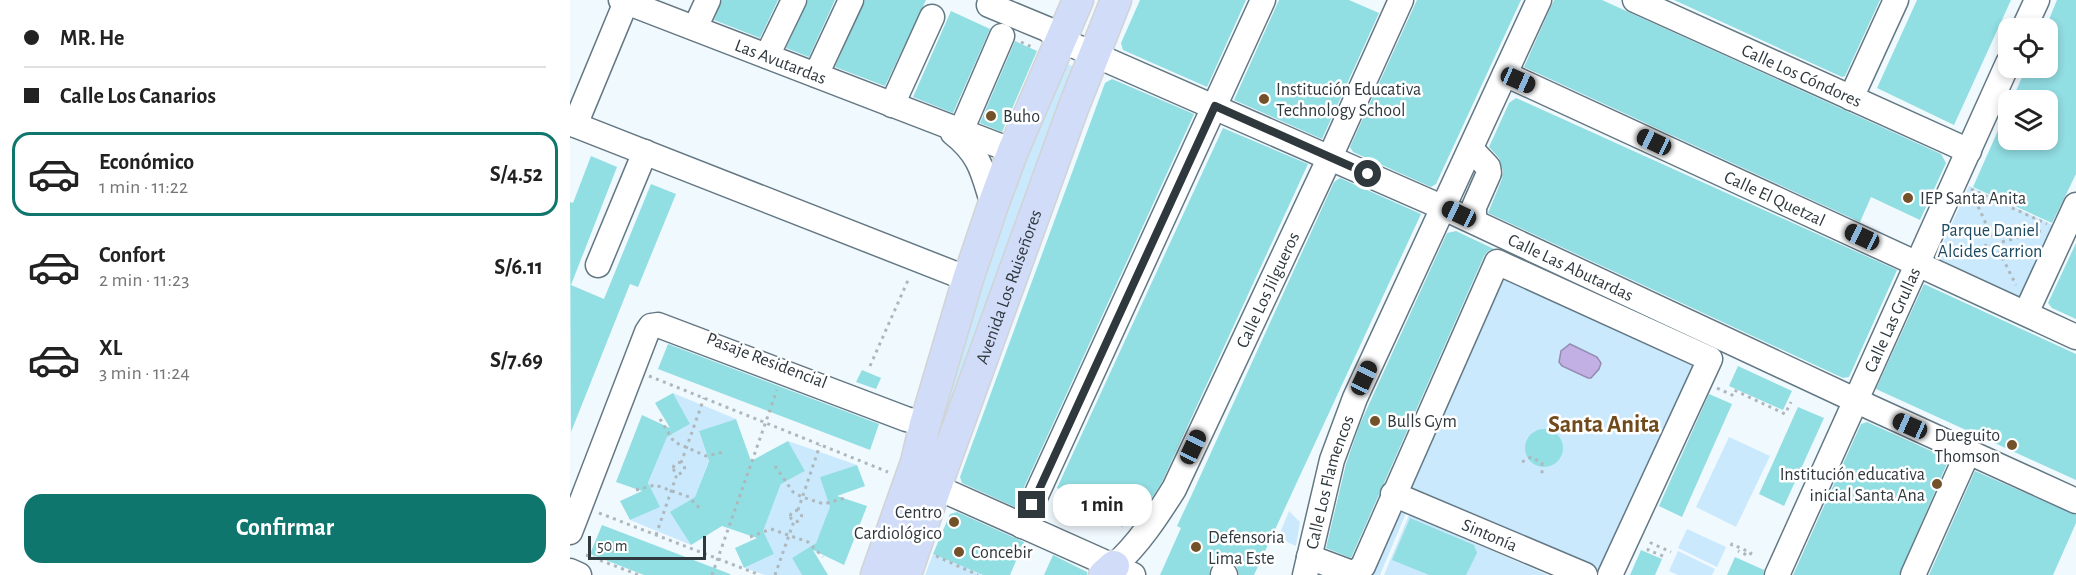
<!DOCTYPE html>
<html lang="es">
<head>
<meta charset="utf-8">
<style>
	body { margin:0; font-family:"Alegreya Sans",sans-serif; background:#f2f2f2; color:#222; height:100vh; display:flex; flex-direction:column; font-size:22px; white-space:nowrap }
	* { box-sizing:border-box; margin:0 }
	p { font-size:20px; color:#767676 }
	.icon { flex:none; width:33px; height:33px; fill:none; stroke:currentColor; stroke-width:2; stroke-linecap:round; stroke-linejoin:round }
	.map { position:relative; flex:1; overflow:hidden }
	.sheet { display:flex; flex-direction:column; background:#fff; width:570px }
	.sheet>* { flex:none }
	.hud { display:grid; align-content:center; height:132px; padding:0 24px; background:#fff }
	.buttons { position:absolute; left:1428px; top:18px; display:grid; gap:12px }
	.buttons a { display:grid; place-items:center; width:60px; height:60px; border-radius:12px; background:#fff; box-shadow:0 3px 9px #0003; font-size:30px }
	.scale { position:absolute; left:18px; bottom:15px; width:118px; box-sizing:border-box; padding-left:6px; border:3px solid #2f383d; border-top:0; font-size:16px; line-height:21px; white-space:nowrap; color:#2f383d; -webkit-text-stroke:4px #fff; paint-order:stroke }
	.end { position:absolute; width:27px; height:27px; margin:-14px; border:8px solid #2f383d; background:#fff; box-shadow:0 0 0 3px #fff }
	.from { border-radius:50% }
	.bubble { position:absolute; height:42px; border-radius:18px; background:#fff; box-shadow:0 3px 9px #0003; font-size:20px; font-weight:700; line-height:42px; text-align:center }
	.car { position:absolute; width:18px; height:36px; margin:-18px -9px; border-radius:8px; box-shadow:0 0 4px 2px #0007; background:linear-gradient(#222 24%,#8ab4d8 0 40%,#222 0 76%,#8ab4d8 0 86%,#222 0) }
	.hud b { display:flex; align-items:center; gap:21px; height:57px; font-size:22px }
	.hud b+b { border-top:2px solid #e0e0e0 }
	.hud i { width:15px; height:15px; background:#222 }
	ul { padding:0; list-style:none }
	li { display:flex; align-items:center; gap:18px; height:84px; margin:0 12px 9px; padding:0 12px; border:3px solid transparent; border-radius:18px }
	li div { flex:1 }
	li b { display:block; font-size:22px }
	li em { font-style:normal; font-weight:700 }
	li.active { border-color:#0f766e }
	li>.icon { width:54px; height:54px; stroke-width:1.5 }
	.action { display:flex; gap:12px; margin-top:auto; padding:12px 24px }
	.action a { flex:1; height:69px; border-radius:18px; background:#0f766e; color:#fff; font-size:24px; font-weight:700; line-height:69px; text-align:center }
	main { display:flex; flex:1; min-height:0 }
	.map>svg:first-child { display:block }
</style>
</head>
<body>
<main>
<section class="sheet">
<div class="hud">
<b><i class="from"></i>MR. He</b>
<b><i></i>Calle Los Canarios</b>
</div>
<ul>
<li class="active"><svg class="icon" aria-label="car" viewBox="0 0 24 24"><path d="M5 17H2v-5l4-1 3-4h7l3 4 3 1v5h-3M9 17h6M6 11h13"/><circle cx="7" cy="17" r="2"/><circle cx="17" cy="17" r="2"/></svg><div><b>Económico</b><p>1 min · 11:22</p></div><em>S/4.52</em></li>
<li><svg class="icon" aria-label="car" viewBox="0 0 24 24"><path d="M5 17H2v-5l4-1 3-4h7l3 4 3 1v5h-3M9 17h6M6 11h13"/><circle cx="7" cy="17" r="2"/><circle cx="17" cy="17" r="2"/></svg><div><b>Confort</b><p>2 min · 11:23</p></div><em>S/6.11</em></li>
<li><svg class="icon" aria-label="car" viewBox="0 0 24 24"><path d="M5 17H2v-5l4-1 3-4h7l3 4 3 1v5h-3M9 17h6M6 11h13"/><circle cx="7" cy="17" r="2"/><circle cx="17" cy="17" r="2"/></svg><div><b>XL</b><p>3 min · 11:24</p></div><em>S/7.69</em></li>
</ul>
<div class="action"><a>Confirmar</a></div>
</section>
<div class="map">
<svg width="1506" height="575" viewBox="0 0 1506 575">
	<rect width="100%" height="100%" fill="#f0f9fe"/>
	<path fill="#cae9fc" d="M493,62L507,68L358,468L433,213Z
		M1399,186L1487,227L1453,300L1365,260Z
		M935,273L1126,360L1034,575L835,491Z
		M103,393L166,419L129,431L136,453L140,457L125,497L101,512L121,545L60,520L89,507L78,484L98,434H103L120,424Z
		M1159,437L1200,456L1166,527L1126,507Z
		M218,441L287,465L250,477L262,504L246,543L222,558L232,575H195L175,568L204,554L192,532L213,480L217,481L235,471Z
		M719,511L730,522L726,546L708,538Z
		M825,511L836,513L810,575H798Z
		M839,515L978,575H814Z
		M1117,529L1156,547L1147,567L1108,548Z
		M1108,551L1145,569L1142,575H1108L1099,571Z
		M363,554L412,575H355Z"/>
	<path fill="#c2afe4" stroke="#968bb2" stroke-width="1.5" d="M1000,344L1027,357L1031,363L1029,369L1021,378H1018L992,366L989,362L991,351Z"/>
	<path fill="#91dee3" d="M152,0H208L190,38L144,20Z
		M238,0H265L239,57L216,48Z
		M295,0H356L315,86L265,67Z
		M570,0H676L637,87L553,50L551,43Z
		M709,0H779L809,13L752,139L664,100Z
		M847,0H951L866,184L861,187L783,152L780,147Z
		M984,0H1032L1371,154L1376,163L1350,220L1301,197L1290,222L954,67Z
		M1104,0H1310L1275,76L1272,77Z
		M1347,0H1441L1384,125L1307,88Z
		M1487,0H1506V174L1482,223L1403,187L1438,108V140H1478V100H1442L1456,68H1478V22Z
		M381,11L420,29L383,113L343,97Z
		M445,41L467,51L432,132L410,123Z
		M542,79L624,114L445,507L392,483L390,477L535,83Z
		M946,98L1327,270L1279,377L1273,378L918,213L932,179L933,171L929,158L919,147L939,103Z
		M653,128L738,164L591,484L581,499L552,527L523,505L487,488Z
		M21,156L47,167L1,285L34,299L81,184L106,194L68,287L60,284L1,432L0,202L3,203Z
		M770,178L851,214L684,575H669L667,567L659,561L653,560L645,562L640,568L639,575H590L611,528L607,526L623,492L764,182Z
		M886,231L924,249L918,251L914,256L781,558L756,548L776,464L790,424L877,233Z
		M1506,243V319L1482,308L1478,303Z
		M1354,284L1506,354V480L1306,389Z
		M98,344L309,424L300,450L88,369Z
		M1168,366L1222,391L1213,410L1159,386Z
		M292,370L311,378L306,389L286,382Z
		M103,393L120,424L97,437L78,483L90,507L60,520L50,501L72,491L46,482L72,415L100,428L85,403Z
		M1139,394L1162,404L1112,517L1089,506Z
		M1228,407L1254,418L1214,506L1189,494Z
		M166,419L181,461L218,441L235,471L211,484L193,531L204,554L174,568L165,548L187,538L152,526L121,545L100,512L125,497L139,461L129,431Z
		M1297,422L1379,459L1329,575H1223L1291,424Z
		M955 448a19 19 0 1 1 38 0a19 19 0 1 1-38 0Z
		M287,465L295,486L267,496L297,506L274,565L243,550L258,575H232L222,558L246,543L260,507L250,477Z
		M1405,471L1506,515V523L1483,575H1359Z
		M387,512L454,542L440,575H413L363,554L380,514Z
		M840,518L904,545L907,553L896,575H859L822,560Z
		M32,525L160,574V575H74L20,554Z
		M1071,550L1092,559L1085,575H1060Z
		M483,555L517,572V575H474Z
		M1165,557L1194,570L1193,575H1157Z"/>
	<g fill="none" stroke-linecap="round" stroke-linejoin="round">
		<g stroke="#647884" stroke-width="27">
			<g id="minor">
				<path id="s1" d="M51,0L443,151"/>
				<path id="s2" d="M421,0L419,5L477,29L491,40L874,208L1302,408L1506,501"/>
				<path id="s3" d="M1065,0L1399,151"/>
				<path d="M125,28L138,0"/>
				<path d="M1454,28L1467,0"/>
				<path d="M197,56L224,0"/>
				<path id="s4" d="M935,74L1506,337"/>
				<path d="M246,75L281,0"/>
				<path d="M1281,98L1326,0"/>
				<path d="M322,105L362,17"/>
				<path d="M0,123L398,279"/>
				<path d="M5,125L56,2"/>
				<path d="M391,131L432,36"/>
				<path d="M383,133C411,155 413,173 423,205"/>
				<path d="M901,149L918,167L919,173L904,207V221"/>
				<path d="M28,265L75,152"/>
				<path d="M1456,313L1506,205"/>
				<path d="M353,474L366,487L563,575"/>
				<path id="s5" d="M823,494L1015,575"/>
				<path d="M452,526L693,0"/>
				<path d="M0,532L77,332L81,326L88,325L336,419L355,424"/>
				<path d="M739,557L779,572H786L793,566L927,262L1140,359L1040,575"/>
				<path id="s6" d="M544,566C568,545 587,516 604,489L760,157L831,0"/>
				<path d="M0,571L9,575"/>
				<path d="M653,574L655,575"/>
				<path id="s7" d="M735,575L762,460L785,398L969,0"/>
				<path id="s8" d="M1207,575L1438,63"/>
				<path d="M1343,575L1398,452"/>
			</g>
		</g>
		<g stroke="#d1d3d4" stroke-width="33">
			<g id="major">
				<path d="M306,575L346,462L355,424L398,279L423,205L443,151L508,0"/>
				<path id="s9" d="M336,575L366,487L504,106L546,0"/>
				<path d="M534,575L544,566"/>
			</g>
		</g>
		<path stroke="#aeb7bc" stroke-width="3" stroke-dasharray="3 4.5" stroke-linecap="butt" d="M451,42L464,48
			M1401,189L1477,224
			M1402,193L1422,237
			M1432,242L1474,230
			M1429,251L1446,285
			M1378,256L1417,245
			M300,366L339,278
			M79,376L318,472
			M1147,388L1162,395L1164,390L1215,414L1221,402
			M90,419L104,442L136,456L154,452
			M952,462L961,457L972,463V474
			M103.5 468a5.5 5.5 0 1 1 11 0a5.5 5.5 0 1 1-11 0Z
			M111,463L134,398
			M205,466L223,492L232,497L254,504L275,498
			M66,490L85,485L119,497L132,511
			M228,510L250,445
			M220.5 516a5.5 5.5 0 1 1 11 0a5.5 5.5 0 1 1-11 0Z
			M29,513L190,575
			M86,535L107,474
			M180,537L201,529L238,542L253,557
			M1161,546L1162,544L1181,553L1179,556L1168,551
			M16,555L69,575
			M366,556L408,575
			M1093,556L1078,550L1081,543L1101,552
			M142,575L207,390
			M205,575L224,521"/>
		<use href="#minor" stroke="#fff" stroke-width="24"/>
		<use href="#major" stroke="#d0dcf8" stroke-width="30"/>
	</g>
	<g fill="none" stroke-linecap="round" stroke-linejoin="round">
		<path stroke="#2f383d" stroke-width="8" d="M462,505L645,106L798,174"/>
	</g>
	<g fill="#735129" stroke="#fff" stroke-width="2">
		<circle cx="694" cy="99" r="6"/>
		<circle cx="421" cy="116" r="6"/>
		<circle cx="1338" cy="198" r="6"/>
		<circle cx="805" cy="421" r="6"/>
		<circle cx="1442" cy="445" r="6"/>
		<circle cx="1367" cy="484" r="6"/>
		<circle cx="384" cy="522" r="6"/>
		<circle cx="626" cy="547" r="6"/>
		<circle cx="389" cy="552" r="6"/>
	</g>
	<g text-anchor="middle" stroke-width="5" stroke-linejoin="round" paint-order="stroke">
		<g font-size="18" fill="#2f383d" stroke="#fff">
			<text dy="6" stroke="none"><textPath href="#s1" startOffset="171">Las Avutardas</textPath></text>
			<text dy="6" stroke="none"><textPath href="#s3" startOffset="183">Calle Los Cóndores</textPath></text>
			<text dy="6" stroke="none"><textPath href="#s4" startOffset="297">Calle El Quetzal</textPath></text>
			<text dy="6" stroke="none"><textPath href="#s2" startOffset="644">Calle Las Abutardas</textPath></text>
			<text dy="6" stroke="none"><textPath href="#s9" startOffset="306">Avenida Los Ruiseñores</textPath></text>
			<text dy="6" stroke="none"><textPath href="#s6" startOffset="318">Calle Los Jilgueros</textPath></text>
			<text dy="6" stroke="none"><textPath href="#s8" startOffset="280">Calle Las Grullas</textPath></text>
			<text transform="translate(197 360) rotate(21)" y="6">Pasaje Residencial</text>
			<text dy="6" stroke="none"><textPath href="#s7" startOffset="96">Calle Los Flamencos</textPath></text>
			<text dy="6" stroke="none"><textPath href="#s5" startOffset="105">Sintonía</textPath></text>
		</g>
		<g font-size="18" fill="#2f383d" stroke="#fff" text-anchor="start">
			<text x="706" y="95">Institución Educativa<tspan x="706" dy="21">Technology School</tspan></text>
			<text x="433" y="122">Buho</text>
			<text x="1350" y="204">IEP Santa Anita</text>
			<text x="817" y="427">Bulls Gym</text>
			<text x="1430" y="441" text-anchor="end">Dueguito<tspan x="1430" dy="21">Thomson</tspan></text>
			<text x="1355" y="480" text-anchor="end">Institución educativa<tspan x="1355" dy="21">inicial Santa Ana</tspan></text>
			<text x="372" y="518" text-anchor="end">Centro<tspan x="372" dy="21">Cardiológico</tspan></text>
			<text x="638" y="543">Defensoria<tspan x="638" dy="21">Lima Este</tspan></text>
			<text x="401" y="558">Concebir</text>
		</g>
		<g font-size="18" fill="#1b4961" stroke="#fff">
			<text x="1420" y="236">Parque Daniel<tspan x="1420" dy="21">Alcides Carrion</tspan></text>
		</g>
		<g font-size="24" font-weight="bold" fill="#704a1b" stroke="#fff">
			<text x="1034" y="432">Santa Anita</text>
		</g>
	</g>
</svg>
<div class="buttons">
<a><svg class="icon" aria-label="locate" viewBox="0 0 24 24"><circle cx="12" cy="12" r="6"/><path d="M12 2v4M12 18v4M2 12h4M18 12h4"/></svg></a>
<a><svg class="icon" aria-label="layers" viewBox="0 0 24 24"><path d="M12 4l9 5-9 5-9-5zM3 14l9 5 9-5"/></svg></a>
</div>
<div class="scale">50 m</div>
<i class="end from" style="left:798px;top:174px"></i>
<i class="end" style="left:462px;top:505px"></i>
<div class="bubble" style="left:483px;top:484px;width:99px">1 min</div>
<i class="car" style="left:948px;top:80px;rotate:114deg"></i>
<i class="car" style="left:1084px;top:142px;rotate:295deg"></i>
<i class="car" style="left:889px;top:214px;rotate:295deg"></i>
<i class="car" style="left:1292px;top:237px;rotate:295deg"></i>
<i class="car" style="left:794px;top:378px;rotate:25deg"></i>
<i class="car" style="left:1340px;top:426px;rotate:294deg"></i>
<i class="car" style="left:623px;top:447px;rotate:25deg"></i>
</div>
</main>
</body>
</html>
